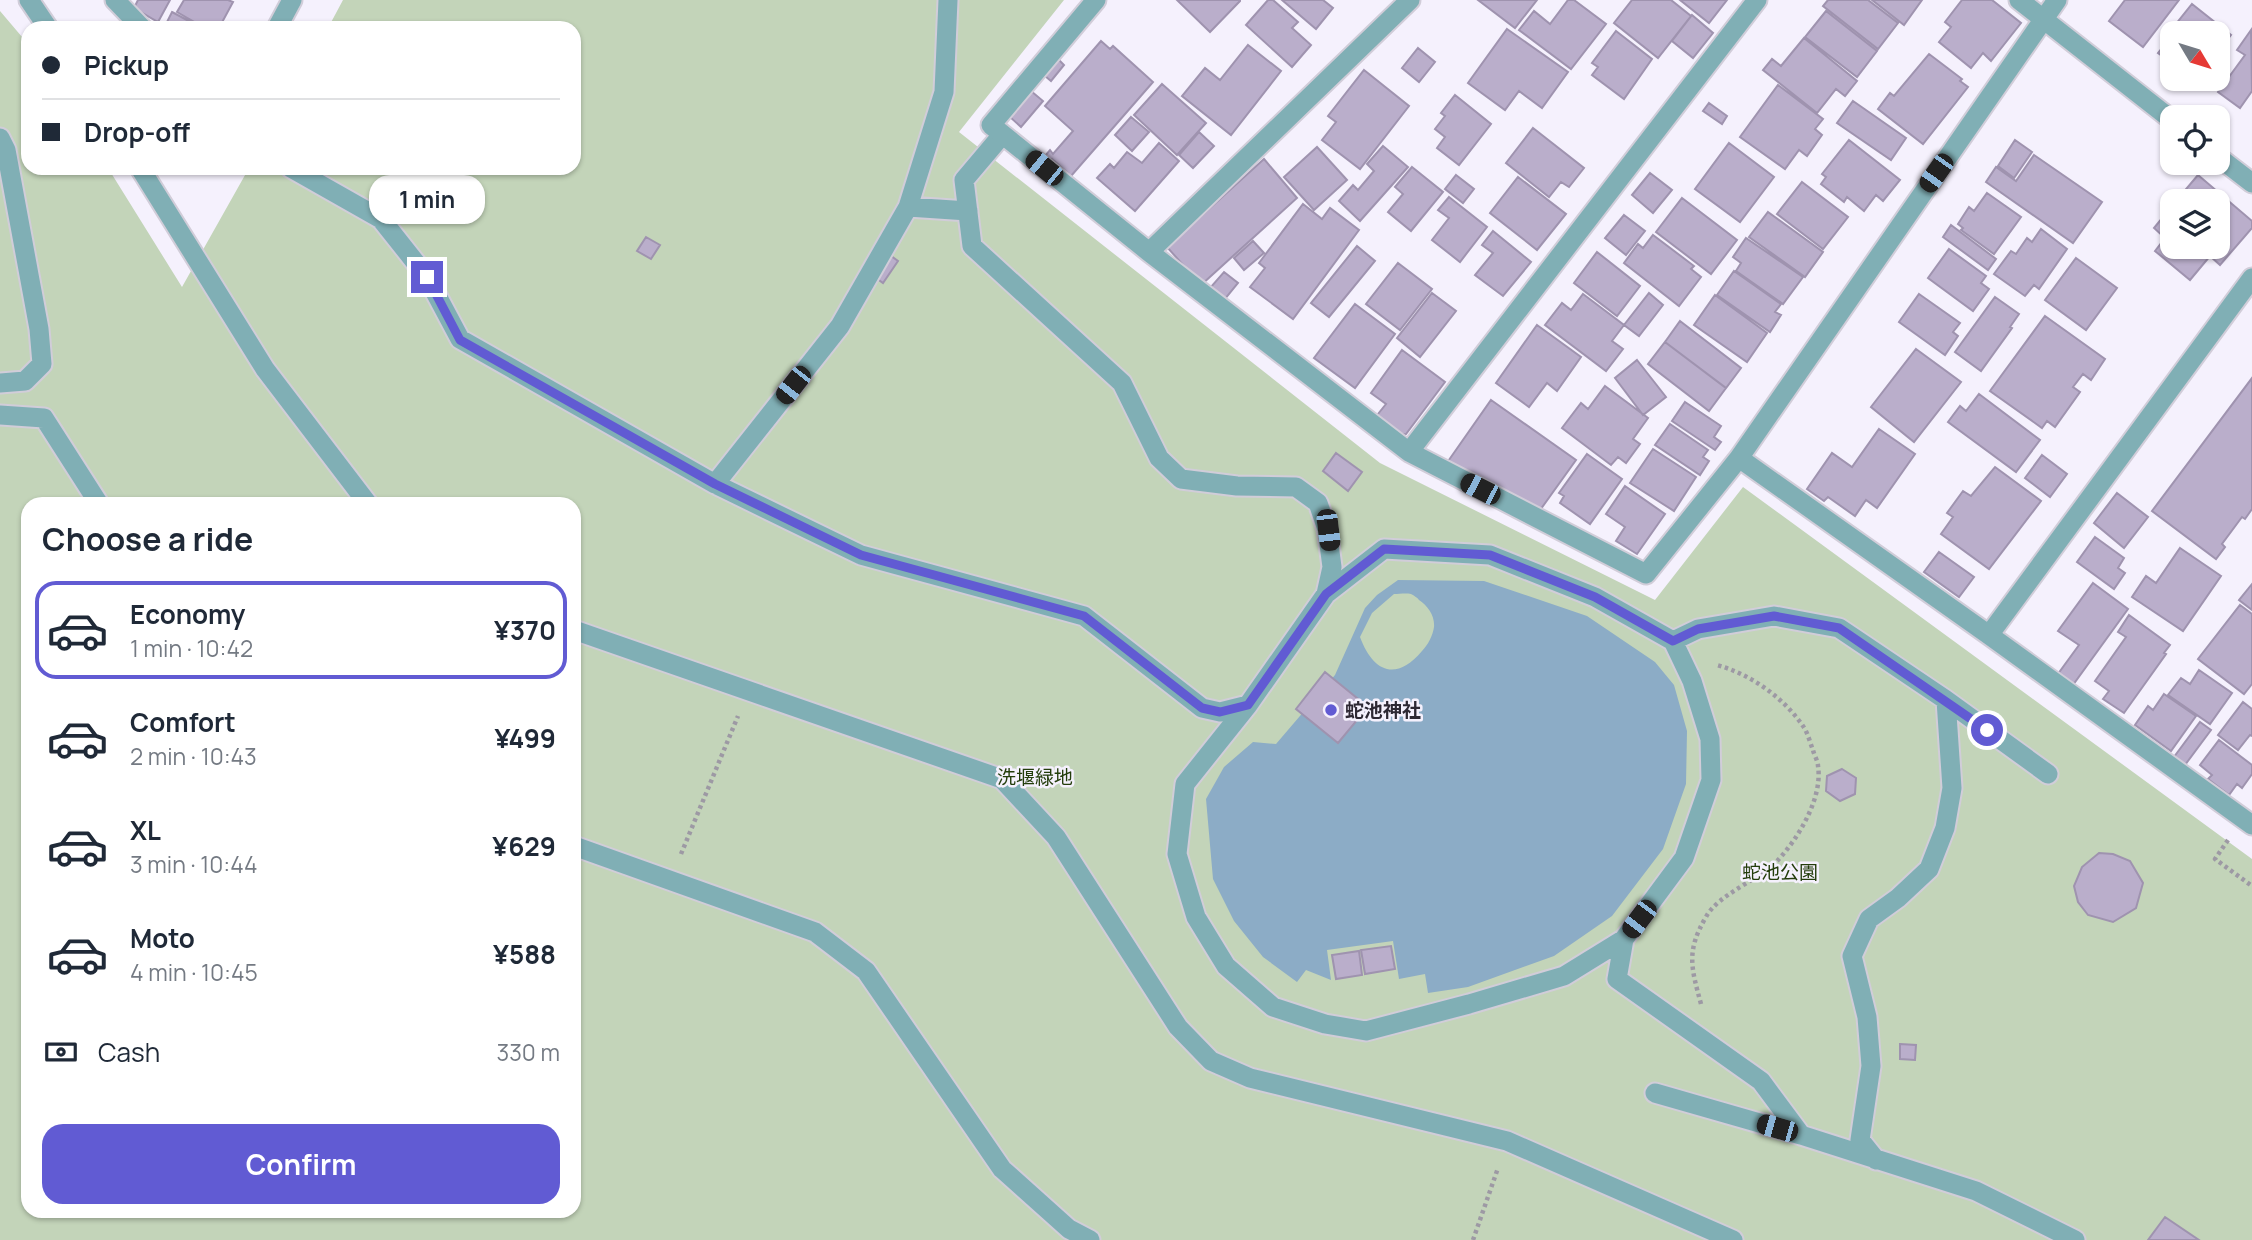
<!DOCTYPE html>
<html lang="en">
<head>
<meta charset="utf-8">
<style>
	body { margin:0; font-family:Manrope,"Noto Sans JP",sans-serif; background:#f6f6f7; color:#1f2937; height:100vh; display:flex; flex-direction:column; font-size:26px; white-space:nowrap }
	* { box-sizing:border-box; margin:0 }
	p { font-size:23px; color:#747a83 }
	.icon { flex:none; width:38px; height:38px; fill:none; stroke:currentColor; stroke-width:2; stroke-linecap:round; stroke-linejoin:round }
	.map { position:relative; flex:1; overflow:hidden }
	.sheet { position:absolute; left:21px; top:497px; width:560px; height:721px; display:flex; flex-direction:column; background:#fff; border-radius:21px; box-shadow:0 2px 5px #0004 }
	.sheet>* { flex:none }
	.hud { position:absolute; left:21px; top:21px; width:560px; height:154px; border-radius:21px; box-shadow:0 2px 5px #0004; display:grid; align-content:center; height:154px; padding:0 21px; background:#fff }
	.needle { width:46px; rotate:128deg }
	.controls { position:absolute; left:2160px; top:21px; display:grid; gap:14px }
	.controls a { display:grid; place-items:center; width:70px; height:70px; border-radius:14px; background:#fff; box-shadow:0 2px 5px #0004; font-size:35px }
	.end { position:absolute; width:32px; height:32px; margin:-16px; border:9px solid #615bd3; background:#fff; box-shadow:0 0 0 4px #fff }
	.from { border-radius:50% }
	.bubble { position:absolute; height:49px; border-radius:21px; background:#fff; box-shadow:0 2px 5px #0004; font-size:23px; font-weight:700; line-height:49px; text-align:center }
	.car { position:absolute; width:21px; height:42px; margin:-21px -10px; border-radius:9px; box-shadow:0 0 5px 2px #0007; background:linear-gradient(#222 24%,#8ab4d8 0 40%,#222 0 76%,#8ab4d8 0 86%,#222 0) }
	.hud b { display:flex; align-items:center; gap:24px; height:66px; font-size:26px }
	.hud b+b { border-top:2px solid #e0e1e3 }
	.hud i { width:18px; height:18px; background:#1f2937 }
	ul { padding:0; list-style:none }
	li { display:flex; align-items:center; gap:21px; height:98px; margin:0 14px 10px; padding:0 7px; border:4px solid transparent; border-radius:21px }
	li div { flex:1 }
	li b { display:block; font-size:26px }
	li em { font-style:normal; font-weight:700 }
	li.active { border-color:#615bd3 }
	li>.icon { width:63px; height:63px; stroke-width:1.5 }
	h2 { padding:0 21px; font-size:32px; line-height:84px }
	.pay { display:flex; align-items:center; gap:18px; height:77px; padding:0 21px; font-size:26px }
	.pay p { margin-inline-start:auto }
	.cta { display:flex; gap:14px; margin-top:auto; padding:14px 21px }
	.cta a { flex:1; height:80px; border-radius:21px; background:#615bd3; color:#fff; font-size:28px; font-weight:700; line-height:80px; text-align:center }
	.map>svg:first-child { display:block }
</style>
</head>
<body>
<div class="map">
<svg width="2252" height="1240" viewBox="0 0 2252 1240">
	<rect width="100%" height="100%" fill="#f5f1fd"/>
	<path fill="#c3d4b9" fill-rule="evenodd" d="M343,0H1064L959,132L1380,463L1655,600L1743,487L2252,859V1240H0V11L28,44V168H108L182,287L249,168H574V28H328ZM28,504H574V1211H28Z"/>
	<path fill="#8cacc6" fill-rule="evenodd" d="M1398,580L1484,581L1587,616L1655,662L1674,685L1687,731L1686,784L1663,849L1612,916L1554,956L1468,987L1428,993L1425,974L1399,979L1393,941L1327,950L1331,980L1306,970L1297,982L1263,957L1234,921L1213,879L1206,799L1224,767L1253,742L1276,744L1335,675L1365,608L1377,595ZM1394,594C1399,594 1406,593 1411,594C1413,595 1418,598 1419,600C1428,606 1435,616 1434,627C1433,635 1428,645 1422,651C1396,682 1373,672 1360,637L1372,613Z"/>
	<path fill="#baaecb" stroke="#9f93af" stroke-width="2" d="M138,0H170L158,22L134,8Z
		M184,0H228L233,2L219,28H205L177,12Z
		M1177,0H1240V1L1210,32Z
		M1268,0H1273L1298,22L1292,28L1311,45L1292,67L1246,25Z
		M1282,0H1323L1333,8L1316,29Z
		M1478,0H1537L1515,28Z
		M1568,0H1574L1606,24L1571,69L1519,30L1534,11L1550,24Z
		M1632,0H1671L1691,16L1658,58L1614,23Z
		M1680,0H1727L1709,23Z
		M1828,0H1868L1898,23L1878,49L1823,6Z
		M1872,0H1922L1904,25Z
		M1962,0H1992L2021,23L1991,61L1983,53L1971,68L1939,42L1951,27L1945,22Z
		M2125,0H2179L2143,47L2109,21Z
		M2192,4L2231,35L2217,53V33H2172V63L2158,53L2171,37L2168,34Z
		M1826,11L1877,51L1857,77L1805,37Z
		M172,12L202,28H164Z
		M1692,15L1713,33L1693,58L1672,41Z
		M1507,29L1568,72L1542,108L1519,91L1505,110L1468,83Z
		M2251,30L2252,91L2240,108L2218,92L2245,55L2237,50Z
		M1616,31L1652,59L1624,99L1592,75L1598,67L1592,63Z
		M1804,38L1857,81L1845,96L1836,89L1817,113L1763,70L1772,59L1781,66Z
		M1101,41L1110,49L1113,46L1153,82L1071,176L1052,159L1050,161L1045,156L1050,150L1053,154L1073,131L1045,106Z
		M1248,45L1281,71L1231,135L1182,96L1205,68L1220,80Z
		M1418,48L1435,62L1419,82L1402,68Z
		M1929,54L1962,79L1960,81L1968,87L1923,144L1878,109L1890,93L1894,96Z
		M1059,60L1064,65L1051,81L1045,76Z
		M1364,70L1409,106L1360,169L1322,140L1336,122L1328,116Z
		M1162,84L1206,123L1177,155L1134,115Z
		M1778,85L1823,119L1815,129L1822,135L1807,156L1799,150L1785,169L1740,137Z
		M1031,91L1043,101L1021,127L1010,117Z
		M1455,95L1491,124L1459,165L1437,148L1445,137L1435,129L1445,116L1441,113Z
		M1853,101L1906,138L1891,160L1837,123Z
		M1709,103L1727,116L1722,124L1703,111Z
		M1131,117L1149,132L1132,151L1115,135Z
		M1533,128L1584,168L1569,187L1561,182L1549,197L1506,163Z
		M1199,132L1214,146L1193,168L1179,155Z
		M1849,140L1900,180L1883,201L1876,195L1864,211L1847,197L1844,202L1821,184L1826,177L1822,174Z
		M2015,140L2032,152L2014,178L1998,166Z
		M1159,143L1179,161L1135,211L1097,178L1110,164L1114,168L1127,152L1142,163Z
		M1729,143L1774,177L1740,222L1695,189Z
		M1383,146L1408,167L1360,221L1339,201L1353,185L1358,190L1374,171L1367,164Z
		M1317,147L1347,180L1314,210L1284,177Z
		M2034,155L2102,202L2073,243L1986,182L1996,167L2016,181Z
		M1264,159L1297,198L1201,285L1167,247Z
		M1412,167L1443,192L1411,231L1388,212L1403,194L1395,187Z
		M1650,173L1672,190L1653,213L1632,195Z
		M1456,175L1474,189L1463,203L1445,189Z
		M2198,175L2252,221V228L2220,265L2210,256L2190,280L2155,251L2165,238L2154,228L2172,206V247H2217V201H2176Z
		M1518,177L1566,214L1537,250L1490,213Z
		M1802,182L1848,217L1823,249L1777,214Z
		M1987,193L2021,217L1994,254L1961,230L1963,228L1958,224L1969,207L1974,211Z
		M1449,197L1487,227L1460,262L1432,240L1449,218L1438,210Z
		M1682,198L1737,240L1711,274L1656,232Z
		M1303,204L1322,219L1330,208L1359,230L1293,319L1250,287L1265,268L1259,263Z
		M1768,212L1823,252L1805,277L1749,237Z
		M1624,215L1645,231L1626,255L1605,238Z
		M1951,225L1996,259L1988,270L1943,237Z
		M2041,229L2067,249L2039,289L2034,285L2025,296L1994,274L2011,251L2016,254L2027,238L2032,242Z
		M1493,231L1531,262L1503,296L1475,275L1493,253L1482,245Z
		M1653,235L1694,266L1691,269L1701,277L1679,306L1624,263L1638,244L1643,248Z
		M646,237L660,245L651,259L637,251Z
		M1746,238L1803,277L1783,304L1736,271L1741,263L1733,257Z
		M1253,241L1264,253L1244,270L1234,258Z
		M1357,246L1375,261L1329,317L1311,303Z
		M1949,249L1986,276L1981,283L1989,289L1973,311L1928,278Z
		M1597,252L1640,286L1617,316L1574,283Z
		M887,253L898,261L883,283L872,275Z
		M2076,258L2117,288L2086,330L2045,300Z
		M1398,263L1432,289L1400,330L1366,304Z
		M1734,271L1781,304L1775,312L1781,315L1770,332L1717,295Z
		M1224,272L1238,283L1225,299L1210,288Z
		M1432,293L1456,311L1420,357L1397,338Z
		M1649,293L1663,305L1639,336L1624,325Z
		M1583,294L1624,325L1612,341L1623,349L1606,371L1545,325L1562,303L1571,310Z
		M1919,294L1960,323L1953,332L1958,336L1945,355L1899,322Z
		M1715,295L1767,333L1747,362L1694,325Z
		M1995,297L2019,314L2010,327L2012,328L1981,371L1955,352Z
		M1355,304L1395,334L1355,388L1314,358Z
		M2045,316L2105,359L2091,380L2083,374L2073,387L2080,392L2055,427L2047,421L2042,428L1990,391Z
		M1680,321L1741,368L1726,388L1665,342Z
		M1537,325L1581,357L1557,391L1547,383L1529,407L1496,383Z
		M1665,342L1726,388L1709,411L1648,364Z
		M1916,349L1961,382L1914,442L1871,407Z
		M1402,350L1445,382L1406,434L1396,435L1374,419L1386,404L1371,393Z
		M1637,360L1666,397L1643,415L1615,378Z
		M2252,378V509L2245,519L2242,517L2222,544L2225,547L2216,559L2152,511Z
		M1605,386L1648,418L1633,439L1640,444L1626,463L1618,457L1611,465L1562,428L1581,403L1588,409Z
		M1979,394L2040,440L2016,472L1948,422L1960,406L1966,411Z
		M1491,400L1576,460L1538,513L1444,467Z
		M1685,402L1721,426L1714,437L1721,442L1715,450L1672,421Z
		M1670,424L1708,450L1703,457L1709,461L1700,475L1655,445Z
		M1879,429L1915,454L1877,508L1866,500L1855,516L1828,497L1824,501L1807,489L1832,453L1852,467Z
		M1653,449L1696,477L1674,511L1630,483Z
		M1336,453L1362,472L1348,491L1323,471Z
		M1587,454L1622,479L1590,524L1560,503L1564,496L1559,493Z
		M2042,455L2067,474L2050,497L2025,478Z
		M1995,467L2041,501L1989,569L1941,534L1953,517L1947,513L1963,491L1971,496Z
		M1625,486L1665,514L1637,554L1616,541L1625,527L1606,514Z
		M2117,493L2148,517L2124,548L2094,523Z
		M2095,537L2124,558L2118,568L2125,573L2114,589L2077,562Z
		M2180,548L2221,576L2183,631L2132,597L2146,576L2156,583Z
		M1939,552L1974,577L1959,597L1924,572Z
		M2093,583L2128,609L2070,689L2055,678L2079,645L2058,631Z
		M2252,584V610L2239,600Z
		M2240,605L2252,614V684L2244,694L2198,659Z
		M2129,615L2170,645L2164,653L2166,654L2124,713L2103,699L2109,691L2095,681L2126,637L2118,632Z
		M2199,670L2232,693L2210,724L2168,695L2181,678L2190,684Z
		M1325,672L1368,707L1338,743L1296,709Z
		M2164,694L2196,716L2171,751L2135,725L2148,706L2153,710Z
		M2243,702L2252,709V736L2250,735L2238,750L2218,735Z
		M2200,722L2211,730L2182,769L2171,761Z
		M2219,740L2252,765V774L2242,788L2237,784L2229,795L2208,779L2212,775L2200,765Z
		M1842,769L1856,778L1855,794L1840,801L1826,791L1827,776Z
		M2099,853L2113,854L2130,861L2143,883L2136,908L2113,922L2088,915L2078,902L2074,886L2082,867Z
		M1391,946L1395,969L1365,974L1361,950Z
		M1359,951L1362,975L1336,979L1332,955Z
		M1900,1044L1916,1045L1915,1060L1900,1059Z
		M2165,1217L2199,1240H2148Z"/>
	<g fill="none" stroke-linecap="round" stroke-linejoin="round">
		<g stroke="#d1cdd9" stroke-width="23">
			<path id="service" d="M0,138L6,150L39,329L42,364L25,381L0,383
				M291,168L381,219L427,277L460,339L715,484L861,555L1084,616L1202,708L1220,712L1248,705L1326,594L1332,567L1327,529L1318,503L1296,487L1237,486L1181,479L1159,458L1122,383L972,246L964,180L1002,135
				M908,207L968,211
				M0,415L44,418L99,504
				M715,484L840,326L908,207L944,92L948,0
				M1673,641L1698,629L1774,616L1839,628L1946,700L2048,774
				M1248,705L1185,784L1177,854L1196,917L1226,966L1273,1007L1325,1024L1366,1031L1469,1004L1564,976L1624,939L1684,858L1711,780L1710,739L1692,681L1673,641L1595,597L1490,555L1384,549L1326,594
				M574,846L815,932L866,971L1002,1169L1069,1229L1090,1240
				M1624,939L1617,979L1761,1081L1801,1135
				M1655,1093L1801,1135L1976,1191L2075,1240
				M1876,1160L1860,1140L1871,1066L1867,1017L1852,956L1869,919L1898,898L1929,869L1945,828L1952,788L1946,700"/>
		</g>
		<g stroke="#d1cdd9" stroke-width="23">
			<path id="minor" d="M29,0L48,28
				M115,0L142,28
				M1096,0L991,125L1149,252L1409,452L1646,574L1739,458L2057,0
				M2019,0L2172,120
				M2217,156L2252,183
				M140,168L265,369L368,504
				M1149,252L1410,0
				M1409,452L1757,0
				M1739,458L1989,635L2252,825
				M574,630L1002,779L1056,837L1178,1027L1211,1061L1250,1078L1507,1141L1733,1240
				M1989,635L2252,278"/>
		</g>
		<g stroke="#d1cdd9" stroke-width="23">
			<path id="tertiary" d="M277,28L292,0"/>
		</g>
		<path stroke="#9d99a4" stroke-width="4.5" stroke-dasharray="3.5 3.5" stroke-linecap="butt" d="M2228,840L2215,859L2252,886
			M681,854L738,716
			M1701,1004C1691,967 1686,951 1706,917C1718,894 1761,879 1777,861C1798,839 1823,798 1818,766C1818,761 1814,755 1813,750C1810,743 1808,733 1803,726C1783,697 1750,674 1717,665
			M1473,1240L1498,1168"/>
		<use href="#service" stroke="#80afb5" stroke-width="19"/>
		<use href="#minor" stroke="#80afb5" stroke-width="19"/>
		<use href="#tertiary" stroke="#80afb5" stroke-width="19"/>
	</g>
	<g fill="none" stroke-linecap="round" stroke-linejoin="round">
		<path stroke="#615bd3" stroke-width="9" d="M427,277L460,340L715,484L861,555L1084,616L1202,708L1220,712L1248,705L1326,594L1384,549L1490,555L1595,597L1673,641L1698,629L1774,616L1839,628L1987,730"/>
	</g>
	<circle fill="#615bd3" stroke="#f5f1fd" stroke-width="2.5" cx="1331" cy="710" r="7"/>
	<g text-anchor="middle" stroke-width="5" stroke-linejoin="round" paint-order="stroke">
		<g font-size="19" font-weight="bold" fill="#2d2833" stroke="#f5f1fd" text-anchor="start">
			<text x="1345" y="717">蛇池神社</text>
		</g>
		<g font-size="19" fill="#233d0b" stroke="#f5f1fd">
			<text x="1035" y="784">洗堰緑地</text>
			<text x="1780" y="879">蛇池公園</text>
		</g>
	</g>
</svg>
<div class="controls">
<a><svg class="needle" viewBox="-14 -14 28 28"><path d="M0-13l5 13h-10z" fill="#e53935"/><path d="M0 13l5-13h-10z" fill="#747a83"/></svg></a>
<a><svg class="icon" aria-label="locate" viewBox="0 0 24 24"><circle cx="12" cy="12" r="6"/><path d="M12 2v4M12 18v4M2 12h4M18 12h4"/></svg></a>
<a><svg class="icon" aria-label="layers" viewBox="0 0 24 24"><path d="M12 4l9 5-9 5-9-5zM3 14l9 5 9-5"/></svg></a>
</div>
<i class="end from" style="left:1987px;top:730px"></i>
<i class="end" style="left:427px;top:277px"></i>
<div class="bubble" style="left:369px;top:175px;width:116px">1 min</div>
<i class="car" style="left:1044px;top:168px;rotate:309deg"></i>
<i class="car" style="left:1936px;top:173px;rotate:215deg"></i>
<i class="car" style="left:793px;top:385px;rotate:218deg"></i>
<i class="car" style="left:1480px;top:489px;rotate:297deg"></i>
<i class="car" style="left:1328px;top:530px;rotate:173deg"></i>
<i class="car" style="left:1639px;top:919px;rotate:217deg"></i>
<i class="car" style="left:1777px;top:1128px;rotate:286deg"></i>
<div class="hud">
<b><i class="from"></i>Pickup</b>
<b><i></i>Drop-off</b>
</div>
<section class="sheet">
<h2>Choose a ride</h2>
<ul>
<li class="active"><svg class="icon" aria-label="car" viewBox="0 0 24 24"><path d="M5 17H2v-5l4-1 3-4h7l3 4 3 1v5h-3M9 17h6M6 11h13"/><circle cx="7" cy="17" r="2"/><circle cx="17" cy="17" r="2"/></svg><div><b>Economy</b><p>1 min · 10:42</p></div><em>¥370</em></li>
<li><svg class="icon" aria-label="car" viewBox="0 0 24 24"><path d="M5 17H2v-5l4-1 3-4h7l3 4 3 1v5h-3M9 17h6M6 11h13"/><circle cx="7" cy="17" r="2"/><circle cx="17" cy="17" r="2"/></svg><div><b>Comfort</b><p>2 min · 10:43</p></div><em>¥499</em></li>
<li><svg class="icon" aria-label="car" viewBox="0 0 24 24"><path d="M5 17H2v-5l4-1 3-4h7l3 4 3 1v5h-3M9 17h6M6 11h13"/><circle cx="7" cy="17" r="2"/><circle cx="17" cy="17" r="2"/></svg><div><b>XL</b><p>3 min · 10:44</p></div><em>¥629</em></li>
<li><svg class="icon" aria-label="car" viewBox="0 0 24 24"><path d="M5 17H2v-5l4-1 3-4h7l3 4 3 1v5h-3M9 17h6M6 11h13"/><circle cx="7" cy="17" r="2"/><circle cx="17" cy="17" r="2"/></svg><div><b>Moto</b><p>4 min · 10:45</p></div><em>¥588</em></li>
</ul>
<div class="pay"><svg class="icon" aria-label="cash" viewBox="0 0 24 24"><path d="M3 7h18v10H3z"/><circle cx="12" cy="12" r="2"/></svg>Cash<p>330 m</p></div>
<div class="cta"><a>Confirm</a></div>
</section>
</div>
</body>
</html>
